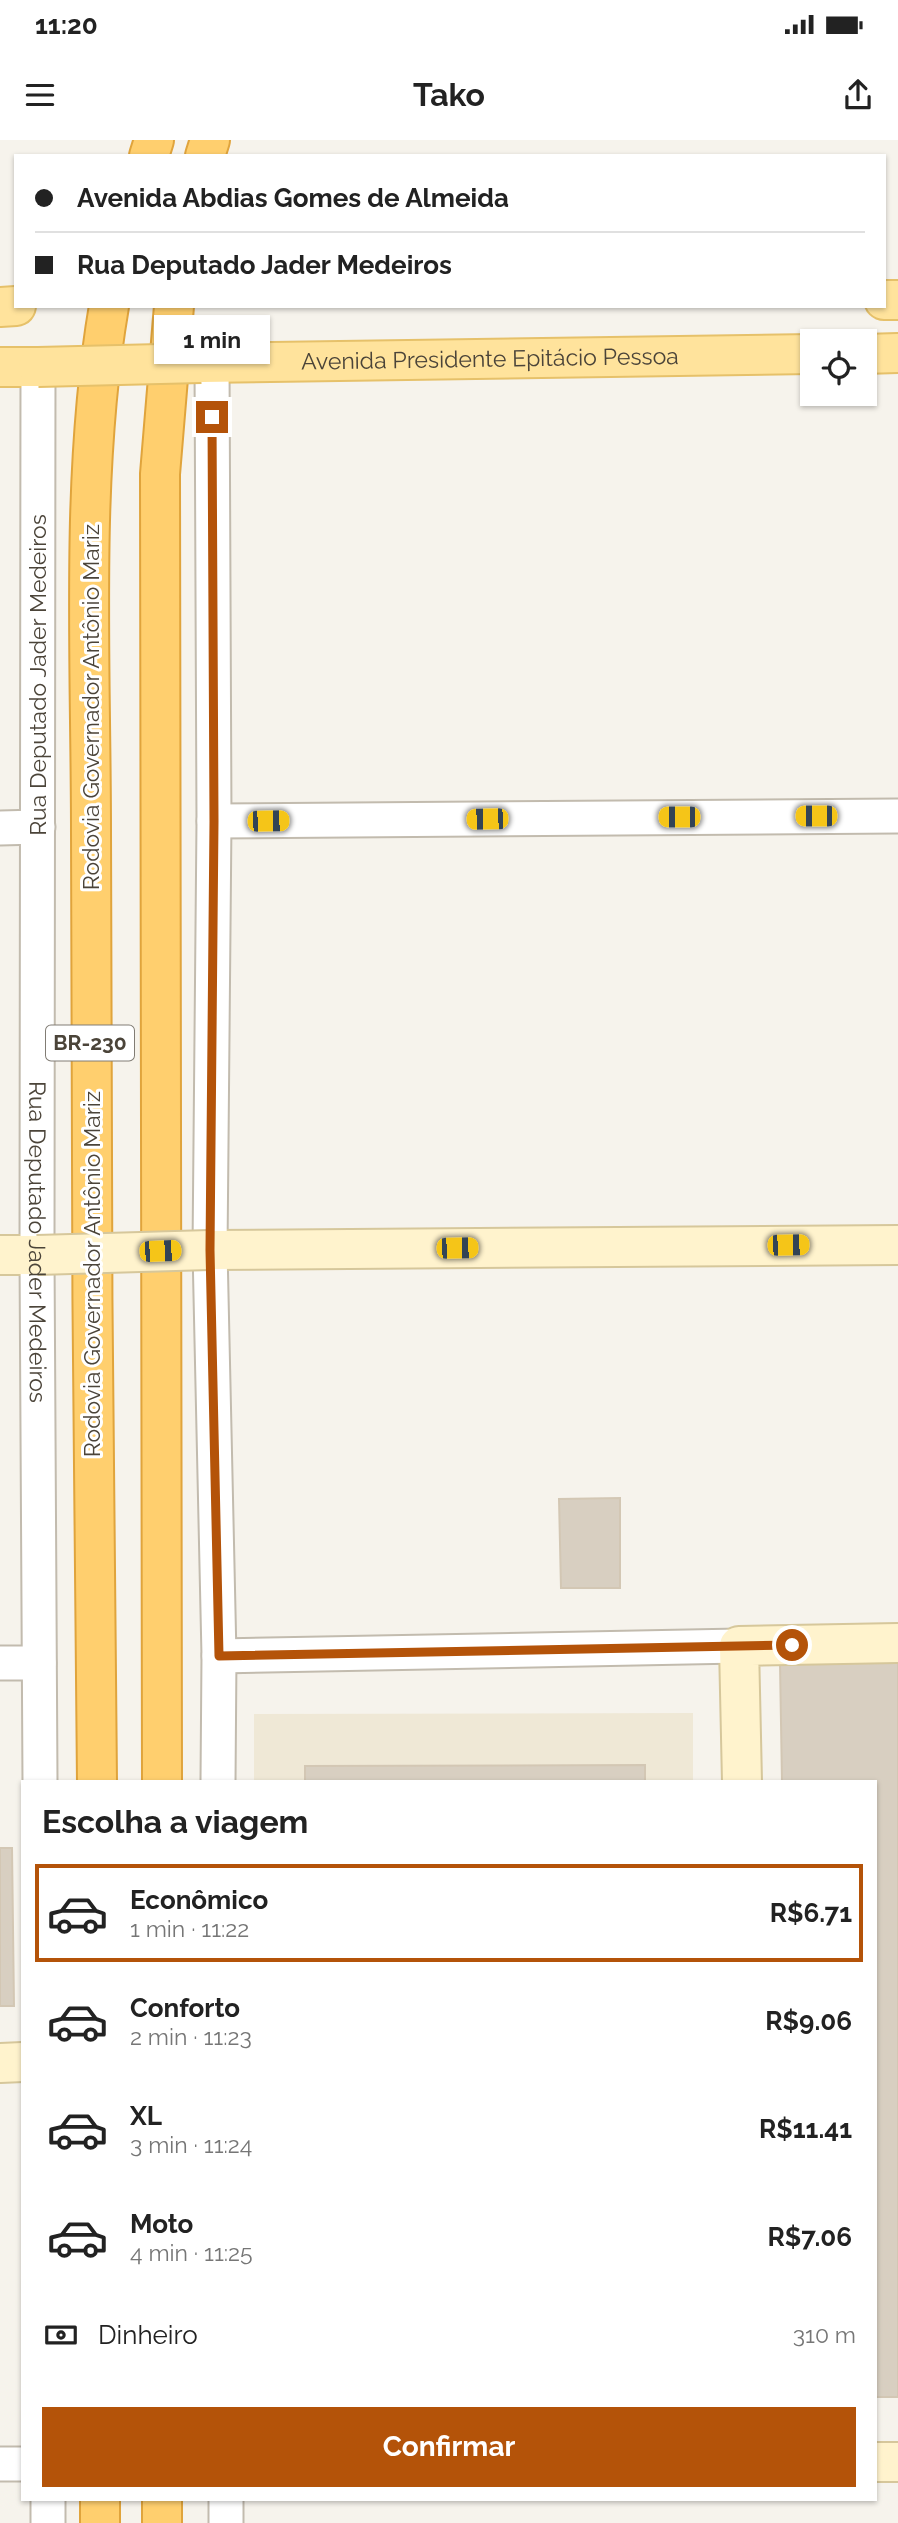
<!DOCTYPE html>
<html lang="pt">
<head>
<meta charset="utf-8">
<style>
	body { margin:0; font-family:Raleway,sans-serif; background:#f6f6f6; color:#222; height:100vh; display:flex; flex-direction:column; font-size:26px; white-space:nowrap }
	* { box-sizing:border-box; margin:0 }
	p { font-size:23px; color:#767676 }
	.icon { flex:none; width:38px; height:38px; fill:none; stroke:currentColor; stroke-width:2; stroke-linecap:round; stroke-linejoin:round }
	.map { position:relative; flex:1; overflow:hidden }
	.sheet { position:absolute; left:21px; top:1640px; width:856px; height:721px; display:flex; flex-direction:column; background:#fff; border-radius:0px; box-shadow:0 2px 5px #0004 }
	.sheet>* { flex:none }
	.top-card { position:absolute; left:14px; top:14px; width:872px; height:154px; border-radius:0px; box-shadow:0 2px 5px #0004; display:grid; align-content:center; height:154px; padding:0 21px; background:#fff }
	.controls { position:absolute; left:800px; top:189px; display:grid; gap:14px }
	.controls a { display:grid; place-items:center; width:77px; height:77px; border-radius:0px; background:#fff; box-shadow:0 2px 5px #0004; font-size:35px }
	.end { position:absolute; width:32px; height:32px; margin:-16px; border:9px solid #b45309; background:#fff; box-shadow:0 0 0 4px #fff }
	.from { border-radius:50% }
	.bubble { position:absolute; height:49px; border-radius:0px; background:#fff; box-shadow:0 2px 5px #0004; font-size:23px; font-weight:700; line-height:49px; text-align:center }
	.car { position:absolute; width:21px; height:42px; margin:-21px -10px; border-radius:9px; box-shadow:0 0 5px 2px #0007; background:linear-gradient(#f5c518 24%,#345 0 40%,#f5c518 0 76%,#345 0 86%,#f5c518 0) }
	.top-card b { display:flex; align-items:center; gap:24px; height:66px; font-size:26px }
	.top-card b+b { border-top:2px solid #e0e0e0 }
	.top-card i { width:18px; height:18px; background:#222 }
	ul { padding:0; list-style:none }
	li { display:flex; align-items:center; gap:21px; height:98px; margin:0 14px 10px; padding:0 7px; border:4px solid transparent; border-radius:0px }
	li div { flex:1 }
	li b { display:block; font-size:26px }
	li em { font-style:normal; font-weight:700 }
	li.selected { border-color:#b45309 }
	li>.icon { width:63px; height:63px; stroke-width:1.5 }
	h2 { padding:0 21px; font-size:32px; line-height:84px }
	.pay { display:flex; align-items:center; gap:18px; height:77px; padding:0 21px; font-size:26px }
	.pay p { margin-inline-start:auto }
	.primary-button { display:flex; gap:14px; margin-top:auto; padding:14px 21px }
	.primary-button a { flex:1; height:80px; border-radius:0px; background:#b45309; color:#fff; font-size:28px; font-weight:700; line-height:80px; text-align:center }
	.status { display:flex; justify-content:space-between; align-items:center; height:49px; padding:0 35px; background:#fff; direction:ltr }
	.status svg { height:19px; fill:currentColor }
	header { display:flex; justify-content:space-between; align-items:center; height:91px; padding:0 21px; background:#fff; font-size:32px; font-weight:700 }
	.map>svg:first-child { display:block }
</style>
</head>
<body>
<div class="status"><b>11:20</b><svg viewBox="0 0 49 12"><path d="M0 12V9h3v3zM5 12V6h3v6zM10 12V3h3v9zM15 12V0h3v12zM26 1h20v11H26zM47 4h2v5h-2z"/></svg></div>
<header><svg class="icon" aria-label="menu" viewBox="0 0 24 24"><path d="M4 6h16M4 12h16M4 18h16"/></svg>Tako<svg class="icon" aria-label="share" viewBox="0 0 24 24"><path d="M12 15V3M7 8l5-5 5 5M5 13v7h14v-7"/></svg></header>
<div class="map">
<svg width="898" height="2383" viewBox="0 0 898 2383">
	<rect width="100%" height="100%" fill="#f6f3ec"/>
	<path fill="#efe8d6" d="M693,1573V1641H254V1574Z"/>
	<path fill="#d8cfc1" stroke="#d3c7b4" stroke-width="2" d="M620,1358V1448H561L559,1359Z
		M898,1522V2257H875V1642H782L780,1524Z
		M645,1625V1642H305V1626Z
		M0,1708H12L14,1866H0Z"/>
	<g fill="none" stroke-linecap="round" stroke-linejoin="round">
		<g stroke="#c2bbae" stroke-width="37">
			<g id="street">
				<path d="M212,223L214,681L210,1110L219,1516L218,1642"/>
				<path id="s1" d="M38,227L37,1115L40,1642"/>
				<path d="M214,681L898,676"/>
				<path d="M0,688L38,687"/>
				<path d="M219,1516L739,1506"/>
				<path d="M0,1523H39"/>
				<path d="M0,2324H23"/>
				<path d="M48,2359V2383"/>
				<path d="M226,2359V2383"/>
			</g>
		</g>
		<g stroke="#d6c79b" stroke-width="42">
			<path id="secondary" d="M210,1110L898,1105
				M0,1115H37
				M742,1642L739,1506L898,1503
				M0,1923L23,1922
				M875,2322H898"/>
		</g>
		<g stroke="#e6c16a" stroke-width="42">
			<g id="primary">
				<path d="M884,160H898"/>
				<path d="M0,167L16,166"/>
				<path d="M864,214L898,213"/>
				<path id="s2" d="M201,223L812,214"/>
				<path d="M0,227H38"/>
			</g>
		</g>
		<g stroke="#e0a43c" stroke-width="42">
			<path id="highway" d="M149,16L154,0
				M205,16L210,0
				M97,1642C94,1325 90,1009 91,692C91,521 80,335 109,166
				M162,1642L160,334L174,166
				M100,2359V2383
				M162,2359V2383"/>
		</g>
		<use href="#street" stroke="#fff" stroke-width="33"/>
		<use href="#secondary" stroke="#fff3cd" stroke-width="38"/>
		<use href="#primary" stroke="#ffe39c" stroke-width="38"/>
		<use href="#highway" stroke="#ffcf6e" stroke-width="38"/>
		<g stroke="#d6c79b" stroke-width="42" stroke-linecap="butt">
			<path id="secondary-bridge" d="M37,1115L210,1110"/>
		</g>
		<g stroke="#e6c16a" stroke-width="42" stroke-linecap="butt">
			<path id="primary-bridge" d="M38,227L201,223"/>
		</g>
		<use href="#secondary-bridge" stroke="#fff3cd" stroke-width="38"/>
		<use href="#primary-bridge" stroke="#ffe39c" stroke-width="38"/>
	</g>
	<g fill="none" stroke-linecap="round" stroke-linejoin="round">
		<path stroke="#b45309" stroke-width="9" d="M212,277L214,681L210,1110L219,1516L792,1505"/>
	</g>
	<g text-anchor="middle" stroke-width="6" stroke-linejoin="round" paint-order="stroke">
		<rect fill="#fff" stroke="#817c74" stroke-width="2" x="46" y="885.5" width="88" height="35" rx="5"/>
		<g font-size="21" font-weight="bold" fill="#4b4439">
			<text x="90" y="910">BR-230</text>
		</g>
		<g font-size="23" fill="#4b4439" stroke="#fff">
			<text dy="8" stroke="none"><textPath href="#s2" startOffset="289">Avenida Presidente Epitácio Pessoa</textPath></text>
			<text transform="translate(38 535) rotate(-90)" y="8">Rua Deputado Jader Medeiros</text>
			<text transform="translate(91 567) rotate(-90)" y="8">Rodovia Governador Antônio Mariz</text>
			<text dy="8" stroke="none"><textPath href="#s1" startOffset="875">Rua Deputado Jader Medeiros</textPath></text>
			<text transform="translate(92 1134) rotate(-90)" y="8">Rodovia Governador Antônio Mariz</text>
		</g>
	</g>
</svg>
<div class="controls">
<a><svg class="icon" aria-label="locate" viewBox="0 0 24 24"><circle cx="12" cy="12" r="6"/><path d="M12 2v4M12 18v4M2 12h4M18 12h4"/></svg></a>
</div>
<i class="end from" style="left:792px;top:1505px"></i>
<i class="end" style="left:212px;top:277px"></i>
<div class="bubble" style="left:154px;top:175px;width:116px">1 min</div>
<i class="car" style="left:816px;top:676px;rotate:270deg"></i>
<i class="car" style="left:679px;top:677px;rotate:270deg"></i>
<i class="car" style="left:487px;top:679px;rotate:269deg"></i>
<i class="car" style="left:268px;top:681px;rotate:89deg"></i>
<i class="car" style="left:788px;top:1105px;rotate:89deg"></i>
<i class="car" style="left:457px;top:1108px;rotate:89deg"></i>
<i class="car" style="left:160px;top:1111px;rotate:88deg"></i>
<div class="top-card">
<b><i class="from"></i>Avenida Abdias Gomes de Almeida</b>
<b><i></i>Rua Deputado Jader Medeiros</b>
</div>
<section class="sheet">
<h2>Escolha a viagem</h2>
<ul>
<li class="selected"><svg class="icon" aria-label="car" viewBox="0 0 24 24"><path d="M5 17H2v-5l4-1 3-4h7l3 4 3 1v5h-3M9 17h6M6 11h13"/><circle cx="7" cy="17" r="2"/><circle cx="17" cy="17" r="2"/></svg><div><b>Econômico</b><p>1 min · 11:22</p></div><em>R$6.71</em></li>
<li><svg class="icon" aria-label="car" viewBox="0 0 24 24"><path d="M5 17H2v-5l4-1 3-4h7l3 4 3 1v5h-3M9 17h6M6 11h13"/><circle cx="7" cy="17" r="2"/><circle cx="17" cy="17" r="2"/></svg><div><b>Conforto</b><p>2 min · 11:23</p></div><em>R$9.06</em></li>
<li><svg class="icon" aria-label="car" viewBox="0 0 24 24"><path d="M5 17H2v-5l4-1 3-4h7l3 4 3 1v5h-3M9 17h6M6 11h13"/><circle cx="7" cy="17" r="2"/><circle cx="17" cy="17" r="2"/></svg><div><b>XL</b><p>3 min · 11:24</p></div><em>R$11.41</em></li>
<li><svg class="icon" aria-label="car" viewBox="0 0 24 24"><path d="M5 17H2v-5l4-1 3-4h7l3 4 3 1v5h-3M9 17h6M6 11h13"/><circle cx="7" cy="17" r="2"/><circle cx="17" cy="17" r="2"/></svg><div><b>Moto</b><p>4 min · 11:25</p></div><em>R$7.06</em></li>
</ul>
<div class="pay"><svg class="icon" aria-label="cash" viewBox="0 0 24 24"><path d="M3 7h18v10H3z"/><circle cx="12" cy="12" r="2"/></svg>Dinheiro<p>310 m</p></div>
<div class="primary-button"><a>Confirmar</a></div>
</section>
</div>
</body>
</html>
